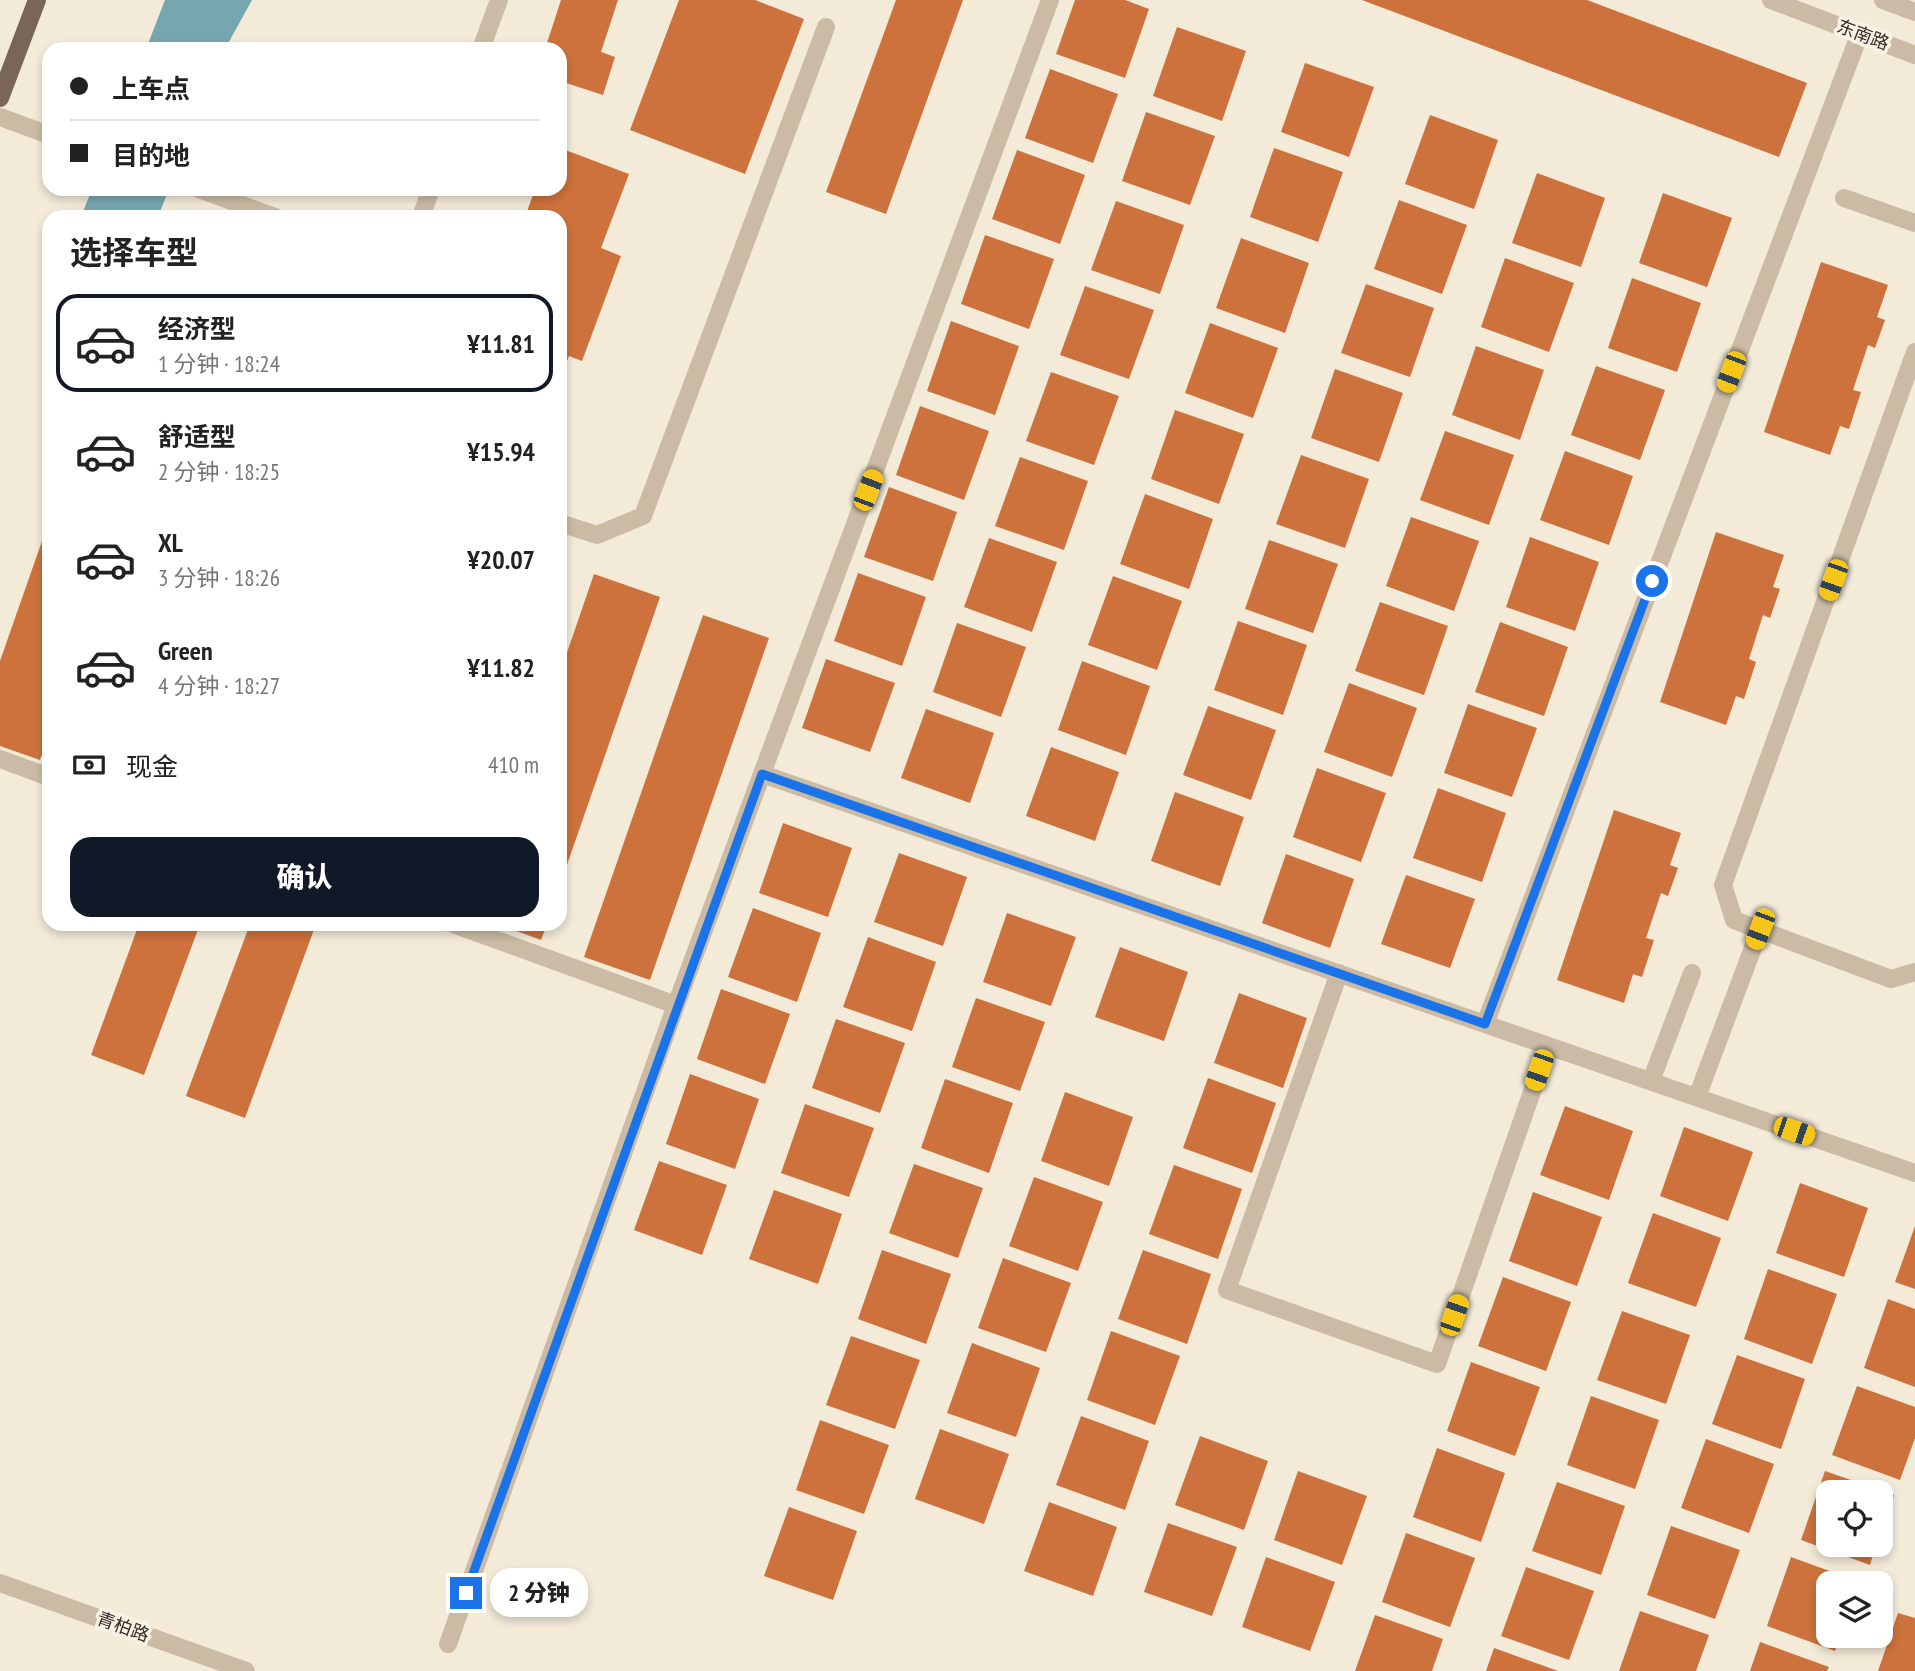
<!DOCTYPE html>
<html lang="zh">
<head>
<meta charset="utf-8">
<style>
	body { margin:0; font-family:"PT Sans Narrow","Noto Sans SC",sans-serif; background:#f2f2f2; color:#222; height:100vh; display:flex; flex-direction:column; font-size:26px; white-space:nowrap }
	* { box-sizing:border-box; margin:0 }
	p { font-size:23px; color:#767676 }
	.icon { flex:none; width:38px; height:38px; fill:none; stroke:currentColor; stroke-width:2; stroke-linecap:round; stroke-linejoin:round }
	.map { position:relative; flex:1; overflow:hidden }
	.panel { position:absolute; left:42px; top:210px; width:525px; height:721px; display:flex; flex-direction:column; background:#fff; border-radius:21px; box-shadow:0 4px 10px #0003 }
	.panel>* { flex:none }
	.guide { position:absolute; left:42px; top:42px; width:525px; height:154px; border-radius:21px; box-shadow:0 4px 10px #0003; display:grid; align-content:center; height:154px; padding:0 28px; background:#fff }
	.tools { position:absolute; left:1816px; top:1480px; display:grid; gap:14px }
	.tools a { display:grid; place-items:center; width:77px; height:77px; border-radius:14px; background:#fff; box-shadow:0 4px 10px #0003; font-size:35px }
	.end { position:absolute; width:32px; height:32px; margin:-16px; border:9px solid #1a73e8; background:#fff; box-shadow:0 0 0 4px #fff }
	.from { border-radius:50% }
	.bubble { position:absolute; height:49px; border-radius:21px; background:#fff; box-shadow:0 4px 10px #0003; font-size:23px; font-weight:800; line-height:49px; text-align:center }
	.car { position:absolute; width:21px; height:42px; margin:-21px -10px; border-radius:9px; box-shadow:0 0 5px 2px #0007; background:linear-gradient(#f5c518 24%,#345 0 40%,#f5c518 0 76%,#345 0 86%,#f5c518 0) }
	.guide b { display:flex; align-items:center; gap:24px; height:66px; font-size:26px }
	.guide b+b { border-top:2px solid #e0e0e0 }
	.guide i { width:18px; height:18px; background:#222 }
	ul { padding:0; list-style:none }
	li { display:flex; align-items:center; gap:21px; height:98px; margin:0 14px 10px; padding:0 14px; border:4px solid transparent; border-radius:21px }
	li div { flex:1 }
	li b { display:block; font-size:26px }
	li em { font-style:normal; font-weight:800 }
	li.current { border-color:#111827 }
	li>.icon { width:63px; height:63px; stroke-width:1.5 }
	h2 { padding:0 28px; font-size:32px; line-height:84px }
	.pay { display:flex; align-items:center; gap:18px; height:77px; padding:0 28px; font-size:26px }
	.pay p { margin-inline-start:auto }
	.cta { display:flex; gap:14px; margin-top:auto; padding:14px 28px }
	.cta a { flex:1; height:80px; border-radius:21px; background:#111827; color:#fff; font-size:28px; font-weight:800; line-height:80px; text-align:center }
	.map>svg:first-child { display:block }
</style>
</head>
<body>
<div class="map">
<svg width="1915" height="1671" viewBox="0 0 1915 1671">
	<rect width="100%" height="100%" fill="#f3ead8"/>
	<path fill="#76a7b1" d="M165,0H252L225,49H146Z
		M92,189H169L158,217H81Z"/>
	<path fill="#cd723c" d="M561,0H618L601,52L615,57L603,95L560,81V49H545Z
		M679,0H755L804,19L745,174L630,130Z
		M896,0H963L886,214L826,192Z
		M1075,0H1125L1149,9L1125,78L1056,54Z
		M1362,0H1587L1807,83L1779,157Z
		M1177,27L1246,51L1222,121L1153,96Z
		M1305,63L1374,87L1349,157L1281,132Z
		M1050,69L1118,94L1093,163L1025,138Z
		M1146,112L1215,136L1190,205L1122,181Z
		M1430,115L1498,140L1474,209L1405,184Z
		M560,148L629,174L601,248L621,256L582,361L569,356L560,379V217H525L535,189H560Z
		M1274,148L1343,172L1318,242L1250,217Z
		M1017,150L1085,175L1060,244L992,219Z
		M1537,173L1605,198L1581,267L1512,243Z
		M1663,193L1732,218L1707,287L1639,263Z
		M1399,200L1467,225L1442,294L1374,269Z
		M1116,201L1184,225L1160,294L1091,270Z
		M985,235L1054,259L1029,329L961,304Z
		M1241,238L1309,263L1285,333L1216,308Z
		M1505,258L1574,283L1549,352L1481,327Z
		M1821,262L1888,285L1877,317L1885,320L1875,348L1868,345L1853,390L1861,392L1849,429L1840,426L1830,455L1764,432Z
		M1632,278L1701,303L1677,372L1608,348Z
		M1366,284L1434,308L1410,377L1341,353Z
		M1085,286L1154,310L1129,379L1060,355Z
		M951,321L1019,346L995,415L927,391Z
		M1210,323L1278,348L1253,418L1185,393Z
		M1476,346L1544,370L1520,440L1452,415Z
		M1596,366L1665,390L1640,460L1571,435Z
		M1335,369L1403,393L1379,462L1311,438Z
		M1051,372L1119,396L1094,465L1026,441Z
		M920,406L989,431L964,500L896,475Z
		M1175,410L1244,434L1219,504L1151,479Z
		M1445,431L1514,455L1489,525L1420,500Z
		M1565,451L1633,476L1609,545L1540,520Z
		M1301,455L1369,479L1345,548L1276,524Z
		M1020,457L1088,481L1064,550L995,526Z
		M889,487L957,512L933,581L864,557Z
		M1145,494L1213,519L1189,589L1120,564Z
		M1411,517L1479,541L1454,611L1386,586Z
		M49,521V734L40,760L0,746V661Z
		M1716,532L1784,555L1773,587L1780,589L1770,618L1763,615L1749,659L1756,662L1744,699L1736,696L1726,725L1660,702Z
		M1530,537L1599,562L1575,631L1506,607Z
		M989,538L1057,562L1032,632L964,607Z
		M1269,540L1338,564L1313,633L1245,609Z
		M858,573L926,597L902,666L834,641Z
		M594,574L660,597L560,885V673Z
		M1113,576L1182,601L1157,670L1088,645Z
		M1380,602L1448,626L1424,695L1355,671Z
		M703,615L769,638L650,980L584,957Z
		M1238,621L1307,645L1283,715L1214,690Z
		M1500,622L1568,647L1544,716L1475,692Z
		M957,623L1026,647L1001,717L933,692Z
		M826,659L895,683L870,752L802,728Z
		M1082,661L1150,686L1126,755L1058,730Z
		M1349,683L1417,708L1392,777L1324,752Z
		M1468,704L1537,728L1512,797L1444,773Z
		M1208,706L1276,730L1251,800L1183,775Z
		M926,709L994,733L970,803L901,778Z
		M1051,747L1119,772L1095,841L1026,816Z
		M1317,768L1386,793L1361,862L1293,837Z
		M1438,788L1506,813L1482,882L1413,858Z
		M1175,792L1244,817L1220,886L1151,861Z
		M1614,810L1681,833L1670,865L1678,868L1668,896L1661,893L1646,938L1654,940L1642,977L1633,974L1624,1003L1557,980Z
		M783,823L852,848L828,917L759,893Z
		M899,853L967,877L943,946L874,922Z
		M1286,854L1354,879L1330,948L1262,923Z
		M1406,875L1475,899L1450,968L1381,944Z
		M753,908L821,933L797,1002L728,977Z
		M1007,913L1076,937L1051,1006L983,982Z
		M139,924H200L144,1075L91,1055Z
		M250,924H316L245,1118L186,1096Z
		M497,924H547L541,940Z
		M868,937L936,962L912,1031L843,1007Z
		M1120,947L1188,972L1164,1041L1095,1017Z
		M721,989L790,1014L765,1084L697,1059Z
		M1239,993L1307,1018L1283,1088L1214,1063Z
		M976,998L1045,1022L1020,1091L952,1067Z
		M836,1019L905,1043L880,1113L812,1088Z
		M690,1074L759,1099L735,1169L666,1144Z
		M1208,1078L1276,1103L1252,1173L1183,1148Z
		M945,1079L1013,1103L989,1173L921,1148Z
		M1065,1092L1133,1117L1109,1186L1041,1161Z
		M805,1104L874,1128L849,1197L781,1173Z
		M1565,1106L1633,1131L1609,1200L1540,1175Z
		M1684,1127L1753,1152L1728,1221L1660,1196Z
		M659,1161L727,1185L702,1255L634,1230Z
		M914,1164L983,1188L958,1258L889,1233Z
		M1174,1165L1242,1189L1218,1259L1149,1234Z
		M1034,1177L1103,1202L1078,1271L1009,1246Z
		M1800,1183L1868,1208L1844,1277L1776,1253Z
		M774,1190L842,1214L818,1284L749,1259Z
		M1533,1192L1602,1217L1577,1286L1509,1261Z
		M1653,1213L1721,1238L1696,1307L1628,1283Z
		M1915,1226V1289L1895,1282Z
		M882,1250L951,1274L926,1344L858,1319Z
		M1143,1250L1211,1274L1187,1344L1118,1319Z
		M1003,1258L1071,1283L1046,1352L978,1328Z
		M1768,1269L1837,1294L1812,1364L1744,1339Z
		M1503,1277L1571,1302L1546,1371L1478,1346Z
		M1888,1299L1915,1309V1387L1864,1368Z
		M1622,1311L1690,1335L1666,1404L1597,1380Z
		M1111,1331L1180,1356L1155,1425L1087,1400Z
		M851,1336L920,1360L895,1429L826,1405Z
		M972,1343L1040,1368L1016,1437L947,1413Z
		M1737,1355L1805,1379L1781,1449L1712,1424Z
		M1471,1362L1540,1387L1515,1456L1447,1431Z
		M1857,1386L1915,1407V1438L1900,1480L1832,1455Z
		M1591,1396L1659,1420L1635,1489L1567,1465Z
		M1081,1416L1149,1441L1125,1510L1056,1485Z
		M820,1420L889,1445L864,1514L796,1490Z
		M940,1429L1009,1454L984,1524L915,1499Z
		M1200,1436L1268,1461L1244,1530L1175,1505Z
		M1706,1439L1774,1464L1749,1533L1681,1508Z
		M1437,1448L1505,1473L1481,1542L1413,1517Z
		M1298,1471L1367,1496L1342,1565L1274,1540Z
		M1825,1471L1894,1495L1882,1531L1881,1493H1829V1545H1876L1870,1565L1801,1540Z
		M1557,1482L1625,1506L1601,1575L1532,1551Z
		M1049,1502L1117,1527L1093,1596L1024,1571Z
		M789,1507L857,1531L833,1600L764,1576Z
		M1168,1523L1237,1547L1212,1616L1144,1592Z
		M1671,1526L1740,1550L1715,1619L1647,1595Z
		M1406,1533L1475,1558L1450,1627L1382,1602Z
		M1266,1557L1335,1582L1310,1651L1242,1627Z
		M1791,1557L1860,1582L1829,1584V1636H1840L1835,1651L1767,1626Z
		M1526,1567L1594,1591L1569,1660L1501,1636Z
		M1640,1611L1709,1635L1696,1671H1619Z
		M1898,1613L1915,1618V1671H1878Z
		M1375,1615L1443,1639L1432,1671H1355Z
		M1760,1642L1829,1667L1827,1671H1750Z
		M1494,1648L1558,1671H1486Z"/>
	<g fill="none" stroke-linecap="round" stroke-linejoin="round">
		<path stroke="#cbbba4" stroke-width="18" d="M1771,0L1915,55
			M1883,0L1915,12
			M1860,33L1485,1024L1915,1173
			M481,49L499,0
			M0,117L49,135
			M199,189L275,217
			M1844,198L1915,223
			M421,217L431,189
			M1915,352L1723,885L1734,920L1891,979L1915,972
			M560,523L597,535L643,516L826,27
			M0,759L49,777
			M762,774L1485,1024
			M453,924L676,1005
			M1339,973L1227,1290L1437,1364L1548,1046
			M1651,1081L1692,973
			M1697,1097L1760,929
			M0,1583L246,1671
			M448,1644L676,1005L1050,0"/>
		<path stroke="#796656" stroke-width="18" d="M0,98L37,0"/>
	</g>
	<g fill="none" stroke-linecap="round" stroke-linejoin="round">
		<path stroke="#1a73e8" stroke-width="9" d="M466,1593L762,774L1485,1024L1652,581"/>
	</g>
	<g text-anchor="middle" stroke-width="7" stroke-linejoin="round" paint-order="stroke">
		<g font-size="18" fill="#362d26" stroke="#faf3e5">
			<text transform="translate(1863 35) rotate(21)" y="6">东南路</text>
			<text transform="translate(123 1627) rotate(20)" y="6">青柏路</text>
		</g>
	</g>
</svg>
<div class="tools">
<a><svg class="icon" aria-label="locate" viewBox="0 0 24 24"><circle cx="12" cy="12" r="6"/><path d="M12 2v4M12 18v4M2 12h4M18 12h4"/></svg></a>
<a><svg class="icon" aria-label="layers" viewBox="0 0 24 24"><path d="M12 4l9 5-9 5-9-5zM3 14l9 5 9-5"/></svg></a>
</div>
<i class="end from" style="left:1652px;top:581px"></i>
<i class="end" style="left:466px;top:1593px"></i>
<div class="bubble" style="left:490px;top:1568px;width:98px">2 分钟</div>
<i class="car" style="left:1731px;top:372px;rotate:201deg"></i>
<i class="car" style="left:868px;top:490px;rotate:21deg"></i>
<i class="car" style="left:1833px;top:580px;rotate:200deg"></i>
<i class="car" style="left:1760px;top:929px;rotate:201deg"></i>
<i class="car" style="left:1539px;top:1070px;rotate:199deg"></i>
<i class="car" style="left:1794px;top:1131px;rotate:109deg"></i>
<i class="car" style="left:1454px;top:1315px;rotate:19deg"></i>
<div class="guide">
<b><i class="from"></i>上车点</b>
<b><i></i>目的地</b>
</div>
<section class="panel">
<h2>选择车型</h2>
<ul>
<li class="current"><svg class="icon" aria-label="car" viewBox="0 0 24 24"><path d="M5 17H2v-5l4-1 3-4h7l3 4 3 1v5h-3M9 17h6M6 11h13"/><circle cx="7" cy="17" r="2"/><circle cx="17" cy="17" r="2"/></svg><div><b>经济型</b><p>1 分钟 · 18:24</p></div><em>¥11.81</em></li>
<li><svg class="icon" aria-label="car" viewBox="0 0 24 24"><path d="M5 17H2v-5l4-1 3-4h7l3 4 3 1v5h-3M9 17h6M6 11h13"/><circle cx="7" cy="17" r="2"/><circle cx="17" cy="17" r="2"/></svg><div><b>舒适型</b><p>2 分钟 · 18:25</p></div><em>¥15.94</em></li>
<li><svg class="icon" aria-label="car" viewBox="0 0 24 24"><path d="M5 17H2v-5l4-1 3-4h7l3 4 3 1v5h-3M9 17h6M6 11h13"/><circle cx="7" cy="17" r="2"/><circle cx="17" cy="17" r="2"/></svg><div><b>XL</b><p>3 分钟 · 18:26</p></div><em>¥20.07</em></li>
<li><svg class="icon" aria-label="car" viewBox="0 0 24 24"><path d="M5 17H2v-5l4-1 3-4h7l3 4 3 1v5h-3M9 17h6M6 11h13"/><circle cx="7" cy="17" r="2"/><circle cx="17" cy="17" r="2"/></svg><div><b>Green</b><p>4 分钟 · 18:27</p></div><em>¥11.82</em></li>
</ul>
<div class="pay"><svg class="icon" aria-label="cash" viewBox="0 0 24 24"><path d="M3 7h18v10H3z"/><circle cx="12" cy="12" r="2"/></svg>现金<p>410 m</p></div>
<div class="cta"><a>确认</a></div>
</section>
</div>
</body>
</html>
